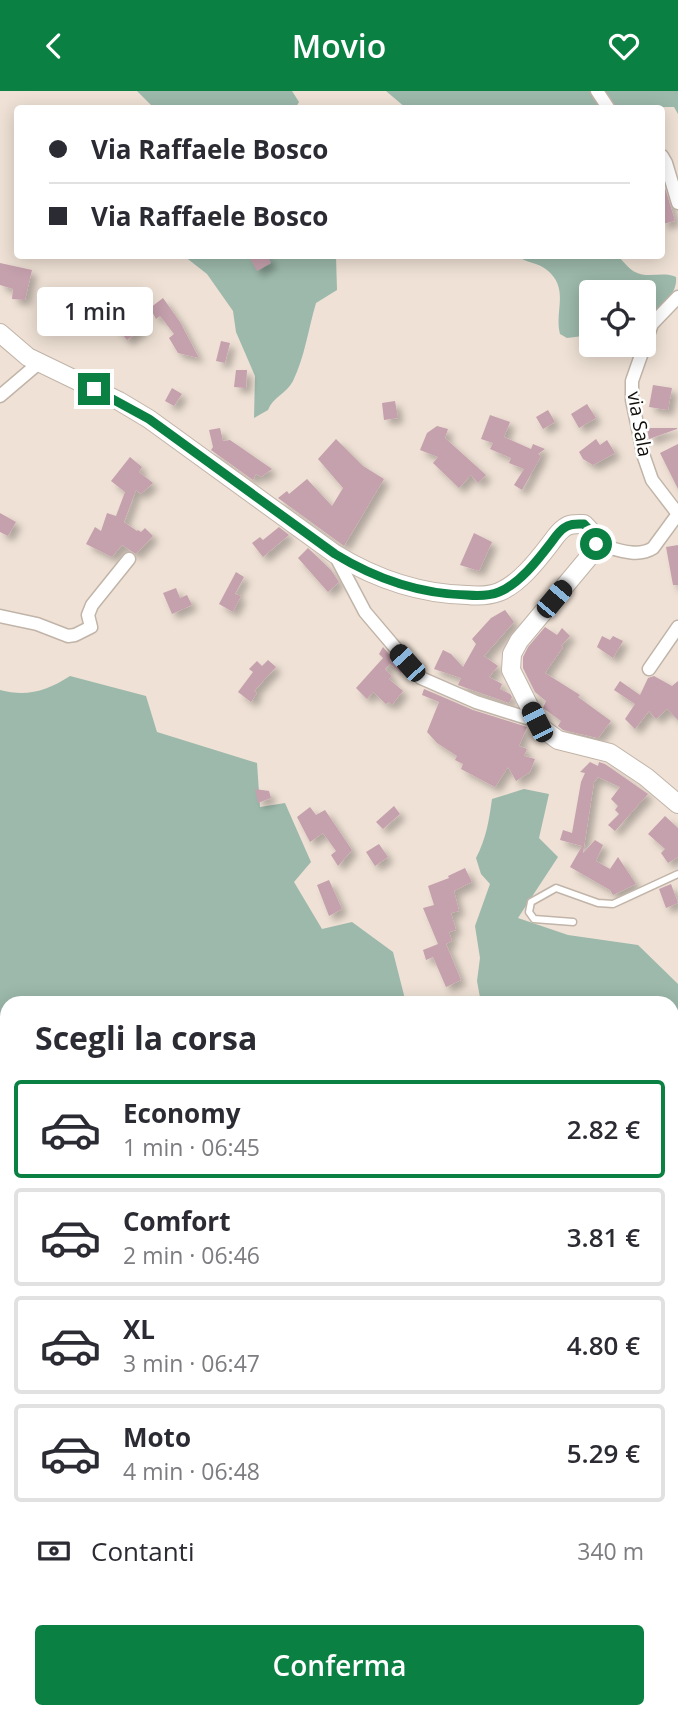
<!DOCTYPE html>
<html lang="it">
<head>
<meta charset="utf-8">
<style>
	body { margin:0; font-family:"Open Sans",sans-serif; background:#f7f7f7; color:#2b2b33; height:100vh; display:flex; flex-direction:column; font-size:26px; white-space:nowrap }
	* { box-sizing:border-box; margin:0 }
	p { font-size:23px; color:#7c7c81 }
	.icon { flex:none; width:38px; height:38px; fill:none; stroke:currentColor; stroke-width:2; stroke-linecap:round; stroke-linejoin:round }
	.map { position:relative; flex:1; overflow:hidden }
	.drawer { position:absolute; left:0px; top:905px; width:679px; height:723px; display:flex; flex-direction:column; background:#fff; border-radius:21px 21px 0 0; box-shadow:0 4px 18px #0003 }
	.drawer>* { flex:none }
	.guide { position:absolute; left:14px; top:14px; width:651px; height:154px; border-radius:7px; box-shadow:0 4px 18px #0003; display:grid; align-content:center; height:154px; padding:0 35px; background:#fff }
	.fabs { position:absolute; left:579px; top:189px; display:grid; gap:14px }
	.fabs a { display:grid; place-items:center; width:77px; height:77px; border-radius:7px; background:#fff; box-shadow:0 4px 18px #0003; font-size:35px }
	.end { position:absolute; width:32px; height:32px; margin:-16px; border:9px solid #0b8043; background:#fff; box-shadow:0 0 0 4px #fff }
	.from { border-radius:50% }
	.bubble { position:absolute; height:49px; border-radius:7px; background:#fff; box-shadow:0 4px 18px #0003; font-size:23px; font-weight:600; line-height:49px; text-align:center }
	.car { position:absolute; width:21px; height:42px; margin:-21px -10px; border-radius:9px; box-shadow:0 0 5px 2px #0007; background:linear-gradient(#222 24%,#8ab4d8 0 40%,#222 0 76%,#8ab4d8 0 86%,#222 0) }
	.guide b { display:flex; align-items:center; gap:24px; height:66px; font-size:26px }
	.guide b+b { border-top:2px solid #e1e1e2 }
	.guide i { width:18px; height:18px; background:#2b2b33 }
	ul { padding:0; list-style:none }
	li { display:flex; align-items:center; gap:21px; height:98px; margin:0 14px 10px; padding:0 21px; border:4px solid #e1e1e2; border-radius:7px }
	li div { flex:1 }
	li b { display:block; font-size:26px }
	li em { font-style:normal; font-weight:600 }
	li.current { border-color:#0b8043 }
	li>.icon { width:63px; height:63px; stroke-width:1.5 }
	h2 { padding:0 35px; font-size:32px; line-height:84px }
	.pay { display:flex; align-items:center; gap:18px; height:77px; padding:0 35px; font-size:26px }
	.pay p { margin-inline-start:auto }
	.primary-button { display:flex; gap:14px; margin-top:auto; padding:14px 35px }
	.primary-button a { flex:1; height:80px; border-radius:7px; background:#0b8043; color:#fff; font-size:28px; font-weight:600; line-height:80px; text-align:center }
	header { display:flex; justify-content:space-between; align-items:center; height:91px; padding:0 35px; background:#0b8043; color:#fff; font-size:32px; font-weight:600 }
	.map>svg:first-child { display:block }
</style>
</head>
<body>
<header><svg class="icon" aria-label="back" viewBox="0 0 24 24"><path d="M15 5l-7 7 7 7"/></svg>Movio<svg class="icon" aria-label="heart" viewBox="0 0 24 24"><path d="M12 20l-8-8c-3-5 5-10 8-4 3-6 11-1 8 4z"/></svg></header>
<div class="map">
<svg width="678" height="1627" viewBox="0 0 678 1627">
	<defs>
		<filter id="shadow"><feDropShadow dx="5.5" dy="5.5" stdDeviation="3.5" flood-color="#0004"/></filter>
	</defs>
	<rect width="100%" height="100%" fill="#efe1d5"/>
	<path fill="#9cb9ab" d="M137,0H292L299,11L295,18L154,17Z
		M386,0H678V23L674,16L406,17Z
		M184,165H336L337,199L316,212C308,239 305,265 293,290C286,303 273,306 268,319L254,327L255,285L236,241L233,220L207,183Z
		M517,165H618C623,170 629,178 635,181C648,188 663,180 676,186C678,207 655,217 644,233V201H592L591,244L567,247L560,243C554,220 570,198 547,179C539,172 527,172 517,165Z
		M70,585L146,605L157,641L257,672L260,716L285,712L311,771L294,791L322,838L352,831L393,861L406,912H7V973L0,976V599C27,606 47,600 70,585Z
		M524,698L549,703L539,747L558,766L518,827L568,844L638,854L678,893V1184L672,1181V912H481L477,890L480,867L475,835L490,793L481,783L476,767C486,748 489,730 492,708Z
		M0,1217L7,1219V1476L0,1488Z
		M0,1536L7,1544V1620L39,1621V1627H0Z"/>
	<path fill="#c5a0ad" filter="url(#shadow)" d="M662,87L675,130L662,133Z
		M248,164H267L271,172L257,180Z
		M0,172L32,179L25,209L12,208L13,198L0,194Z
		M163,207L180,231L199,267L178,262L169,247L174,243L160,225L156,228L150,217Z
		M126,216L144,236L127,249L110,229Z
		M221,250L230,252L225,272L216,270Z
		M236,279H247L246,297L234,296Z
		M653,294L672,297L668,319L649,316Z
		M172,297L182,303L174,315L165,310Z
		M395,310L398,327L384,329L382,312Z
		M587,313L596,327L579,337L571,323Z
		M548,319L555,331L543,338L536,326Z
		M490,324L510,331L504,346L531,358L533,353L545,358L538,363L541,365L522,399L514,394L524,378L509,372L511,367L490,358L493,352L481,348Z
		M437,335L448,338L445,347L486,384L478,392L471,384L459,397L433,372L438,366L420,359L427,342Z
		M220,337L223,350L230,349L272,378L261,386L256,383L253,389L211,359L213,356L209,339Z
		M647,337H677V338L649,348Z
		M336,348L363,375L384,388L344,455L278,407L287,400L289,403L307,388L332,415L343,397L318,368Z
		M596,348L600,354L607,349L615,362L593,374L583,368L579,361Z
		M678,353V398L660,362Z
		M130,366L142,376L139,381L153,392L141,403L136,399L124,431L137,440L138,439L141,441L145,437L153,445L136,463L122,454L112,466L86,453L95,436L101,440L107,422L116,425L125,401L111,390Z
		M0,422L16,431L8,445L0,441Z
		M279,436L289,444L263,466L252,452L260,446L263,449Z
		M474,442L492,451L479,480L460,474Z
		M678,454V494H673L666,456Z
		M308,457L331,479L339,491L328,501L298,467Z
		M236,481L244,486L235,503L241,505L233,521L219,513Z
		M176,497L180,507L187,504L192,514L172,523L163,502Z
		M505,519L514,531L484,565L498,575L489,586L502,593L500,598L510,603L512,606L509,612L458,594L461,587L434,578L443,559L451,563L463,576L476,553L472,548L491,527Z
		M545,536L557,544L562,537L570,545L561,555L563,556L545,582L580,604L578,606L611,630L598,647L563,639L558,635L561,630L543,617L546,610L535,601L523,577V566L528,556Z
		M602,545L610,549L613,545L623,550L613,567L597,556Z
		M383,556L403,580L401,582L390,573L385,578L392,585L389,588L403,600L392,614L389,611L386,613L373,601L367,608L356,597L383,567L379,563Z
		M268,569L276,576L254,600L257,602L251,611L238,601L253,581L249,578L257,570L262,575Z
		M654,585L672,595L678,590V629L667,618L656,628L649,620L635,638L625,628L635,613L614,599L620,590L640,604L648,587Z
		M424,598L473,619L527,636L519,655L527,658L524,665L535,668L530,681L516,690L508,676L495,696L461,678L463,673L455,669L457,665L437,652L427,641L439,611L422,604Z
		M590,671L598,675L599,671L605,673L648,703L615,740L608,734L619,723L615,719L618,715L611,708L620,696L598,686L594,691L583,762L595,749L603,754L596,770L610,778L618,766L636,793L613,804L610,799L570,776L582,755L560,749L563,739L572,742L581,691L585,682L580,681Z
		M255,698L269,700L271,707L258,712Z
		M394,715L400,723L383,738L376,731Z
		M310,716L316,724L325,719L352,759L338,775L331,764L336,760L323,742L310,751L297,726Z
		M665,725L678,737V766L668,772L661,762L665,758L648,743Z
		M379,753L388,766L375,775L366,761Z
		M465,777L472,791L454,800L459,820L451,822L456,839L449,841L452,850L446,853L461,889L446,896L433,866L426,869L423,859L438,853L423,817L434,814L428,795L449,787L448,785Z
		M329,789L342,818L329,825L317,794Z
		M671,793L678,812L666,817L659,798Z"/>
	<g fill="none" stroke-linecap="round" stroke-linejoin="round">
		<g stroke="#c1b4a8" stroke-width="9">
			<path id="lane" d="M573,831L534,828L529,821L531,811L556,797L598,812L613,813L678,783
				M0,1132L7,1139
				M672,1440L678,1443
				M570,1620L575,1627"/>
		</g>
		<g stroke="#c1b4a8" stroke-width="15">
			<path id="street" d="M597,0L609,18
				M662,65L666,72L678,112
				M678,206L652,233L632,290V309L644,366L652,389L678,423
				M0,305L40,271
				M596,453C614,457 636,468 653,457L675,427L678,426
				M335,464L365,521L421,587L476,611L527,627
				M0,525L37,533L68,545L75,544L91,536L88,524L92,514L129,468
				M649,578L678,536
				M672,1275L678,1273"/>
		</g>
		<g stroke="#c1b4a8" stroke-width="20">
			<path id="secondary" d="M0,242L28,266L119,310L149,328L335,463C376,488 420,503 467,504C478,505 489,505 499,501C519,493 537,470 550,453C554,448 558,441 564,437C570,432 577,433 584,433C598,447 598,449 589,466L519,550L512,563L511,579L539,635L558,649L610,662L646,686L678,713"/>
		</g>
		<path stroke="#a1978e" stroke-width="2" stroke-dasharray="3.5 5" stroke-linecap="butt" d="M0,1487L7,1493
			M650,1620L660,1627"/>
		<use href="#lane" stroke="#fff" stroke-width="6"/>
		<use href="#street" stroke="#fff" stroke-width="12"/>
		<use href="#secondary" stroke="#fff" stroke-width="18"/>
	</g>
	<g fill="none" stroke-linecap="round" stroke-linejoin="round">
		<path stroke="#0b8043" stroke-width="9" d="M94,298L149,328L335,463C376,488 420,503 467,504C478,505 489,505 499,501C519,493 537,470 550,453C554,448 558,441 564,437C570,432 577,433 584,433L595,445L596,453"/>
	</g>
	<g text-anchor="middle" stroke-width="5" stroke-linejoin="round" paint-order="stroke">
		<g font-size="19" fill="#110d09" stroke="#fff">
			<text transform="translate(640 333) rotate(80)" y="7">via Sala</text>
		</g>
	</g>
</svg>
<div class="fabs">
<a><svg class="icon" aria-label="locate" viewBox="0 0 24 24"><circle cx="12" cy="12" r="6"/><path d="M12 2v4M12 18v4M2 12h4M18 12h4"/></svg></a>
</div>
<i class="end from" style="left:596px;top:453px"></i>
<i class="end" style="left:94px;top:298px"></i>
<div class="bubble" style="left:37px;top:196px;width:116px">1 min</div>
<i class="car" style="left:554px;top:508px;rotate:40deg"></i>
<i class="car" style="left:407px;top:572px;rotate:318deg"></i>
<i class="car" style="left:537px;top:631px;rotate:333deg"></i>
<div class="guide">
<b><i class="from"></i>Via Raffaele Bosco</b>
<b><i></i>Via Raffaele Bosco</b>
</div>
<section class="drawer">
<h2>Scegli la corsa</h2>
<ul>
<li class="current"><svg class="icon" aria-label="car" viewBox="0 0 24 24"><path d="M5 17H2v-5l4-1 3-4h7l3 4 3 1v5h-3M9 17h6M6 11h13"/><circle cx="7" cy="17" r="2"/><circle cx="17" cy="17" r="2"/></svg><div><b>Economy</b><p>1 min · 06:45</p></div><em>2.82 €</em></li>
<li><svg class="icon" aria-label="car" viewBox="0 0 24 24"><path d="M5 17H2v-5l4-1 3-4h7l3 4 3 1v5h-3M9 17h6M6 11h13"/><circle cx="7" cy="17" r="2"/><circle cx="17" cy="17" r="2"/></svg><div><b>Comfort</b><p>2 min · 06:46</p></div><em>3.81 €</em></li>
<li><svg class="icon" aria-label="car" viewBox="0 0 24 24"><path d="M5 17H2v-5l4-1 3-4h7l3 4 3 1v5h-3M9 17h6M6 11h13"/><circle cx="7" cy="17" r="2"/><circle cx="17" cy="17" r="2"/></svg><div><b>XL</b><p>3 min · 06:47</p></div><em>4.80 €</em></li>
<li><svg class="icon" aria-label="car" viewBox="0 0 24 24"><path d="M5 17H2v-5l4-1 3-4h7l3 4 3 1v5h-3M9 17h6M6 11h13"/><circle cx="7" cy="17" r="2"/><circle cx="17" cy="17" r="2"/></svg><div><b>Moto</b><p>4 min · 06:48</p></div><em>5.29 €</em></li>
</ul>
<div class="pay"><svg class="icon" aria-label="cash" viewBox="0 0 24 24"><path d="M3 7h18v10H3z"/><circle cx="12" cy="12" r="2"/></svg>Contanti<p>340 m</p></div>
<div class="primary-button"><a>Conferma</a></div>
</section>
</div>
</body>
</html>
